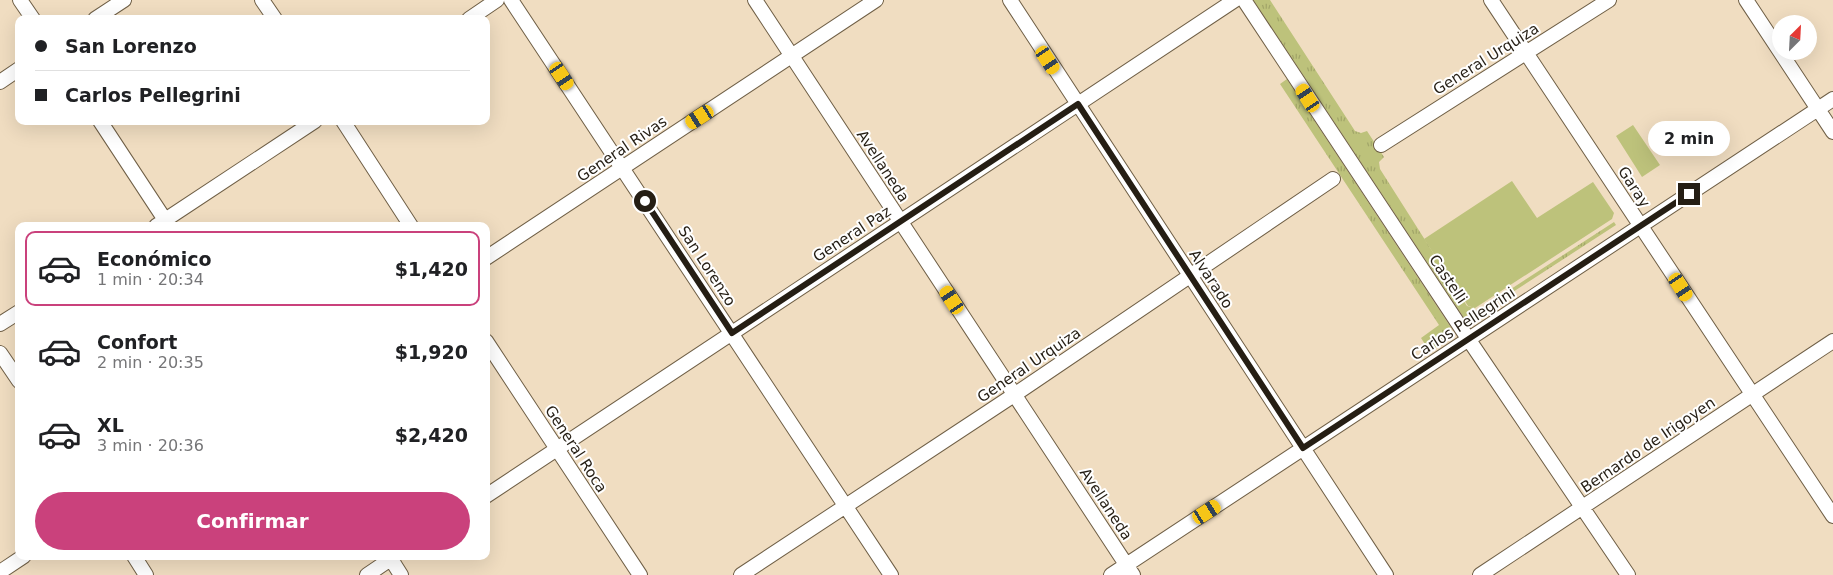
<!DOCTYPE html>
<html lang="es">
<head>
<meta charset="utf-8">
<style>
	body { margin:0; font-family:"DejaVu Sans",sans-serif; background:#f6f6f6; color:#202124; height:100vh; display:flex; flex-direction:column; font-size:19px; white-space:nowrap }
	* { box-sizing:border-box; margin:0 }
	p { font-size:16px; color:#757577 }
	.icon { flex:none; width:28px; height:28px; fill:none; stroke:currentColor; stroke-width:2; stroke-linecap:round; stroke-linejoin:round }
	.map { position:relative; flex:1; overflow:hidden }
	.drawer { position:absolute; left:15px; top:222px; width:475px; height:338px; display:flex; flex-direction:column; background:#fff; border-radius:10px; box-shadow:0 5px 20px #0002 }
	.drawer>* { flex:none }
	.banner { position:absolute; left:15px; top:15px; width:475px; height:110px; border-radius:10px; box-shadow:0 5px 20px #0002; display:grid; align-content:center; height:110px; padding:0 20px; background:#fff }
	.needle { width:32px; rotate:24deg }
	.buttons { position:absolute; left:1772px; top:15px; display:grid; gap:10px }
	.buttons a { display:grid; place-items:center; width:45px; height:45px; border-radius:50%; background:#fff; box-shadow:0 5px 20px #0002; font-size:25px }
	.end { position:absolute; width:22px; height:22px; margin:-11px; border:6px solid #251e14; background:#fff; box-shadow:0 0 0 2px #fff }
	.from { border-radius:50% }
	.bubble { position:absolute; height:35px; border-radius:18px; background:#fff; box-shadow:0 5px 20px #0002; font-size:16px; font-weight:700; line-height:35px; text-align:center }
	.car { position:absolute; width:15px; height:30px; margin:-15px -8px; border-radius:6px; box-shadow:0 0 4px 1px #0007; background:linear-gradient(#f5c518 24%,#345 0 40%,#f5c518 0 76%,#345 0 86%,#f5c518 0) }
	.banner b { display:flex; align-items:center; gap:18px; height:48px; font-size:19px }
	.banner b+b { border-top:1px solid #e0e0e0 }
	.banner i { width:12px; height:12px; background:#202124 }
	ul { padding:9px 0 0; list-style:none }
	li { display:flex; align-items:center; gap:15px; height:75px; margin:0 10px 8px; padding:0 10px; border:2px solid transparent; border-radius:10px }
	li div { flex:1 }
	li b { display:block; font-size:19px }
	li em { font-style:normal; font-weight:700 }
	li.active { border-color:#ca417c }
	li>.icon { width:45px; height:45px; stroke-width:1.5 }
	.action { display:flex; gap:10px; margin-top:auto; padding:10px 20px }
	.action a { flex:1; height:58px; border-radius:30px; background:#ca417c; color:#fff; font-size:20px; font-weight:700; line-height:58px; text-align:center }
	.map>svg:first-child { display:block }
</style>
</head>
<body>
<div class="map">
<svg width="1833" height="575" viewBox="0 0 1833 575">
	<defs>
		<pattern id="grass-tufts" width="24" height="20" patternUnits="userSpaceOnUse" patternTransform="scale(1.25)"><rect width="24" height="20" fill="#bdc27b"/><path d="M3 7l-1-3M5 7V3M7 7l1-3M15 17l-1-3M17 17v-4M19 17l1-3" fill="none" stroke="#a2a669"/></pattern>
	</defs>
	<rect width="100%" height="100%" fill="#f0ddc1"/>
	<path fill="url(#grass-tufts)" d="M1253,0H1270L1355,131L1361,133L1367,131L1384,157L1379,162L1380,169L1467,306L1475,308L1464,318Z
		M1287,79L1450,326L1452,330L1450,337L1430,352L1421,338L1439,325L1280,84Z
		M1614,222L1616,225L1479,314L1477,311Z"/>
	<path fill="#bdc27b" d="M1633,125L1660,165L1642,177L1616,136Z
		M1512,181L1537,218L1593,182L1614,213L1612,219L1475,308L1468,306L1424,239Z"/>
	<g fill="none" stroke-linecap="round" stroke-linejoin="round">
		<g stroke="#6f5f46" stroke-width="16">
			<path id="street" d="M20,0L33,19
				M262,0L275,19
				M511,0L891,575
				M755,0L1133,575
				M1010,0L1386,575
				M1244,0L1469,340L1628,575
				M1491,0L1833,516
				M1746,0L1833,132
				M95,19L124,0
				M469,19L497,0
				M0,82L19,69
				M100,121L169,226
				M343,121L411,226
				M1381,145L1609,0
				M156,226L315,121
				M486,258L876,0
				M0,324L19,312
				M486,341L640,575
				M0,353L19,381
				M486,496L1235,0
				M134,556L146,575
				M389,556L401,575
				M0,572L24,556
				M367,575L395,556
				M741,575L1014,395L1333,179
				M1111,575L1833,99
				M1480,575L1833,341"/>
		</g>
		<use href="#street" stroke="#fff" stroke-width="14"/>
	</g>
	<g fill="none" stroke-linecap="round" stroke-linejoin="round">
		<path stroke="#251e14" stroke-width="6" d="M645,201L732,333L1078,104L1303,448L1689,194"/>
	</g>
	<g text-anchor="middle" stroke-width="4" stroke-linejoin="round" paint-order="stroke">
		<g font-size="15" fill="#251e14" stroke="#fff">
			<text transform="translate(1486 59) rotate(-32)" y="5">General Urquiza</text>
			<text transform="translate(622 149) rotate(-34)" y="5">General Rivas</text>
			<text transform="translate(883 166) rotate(57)" y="5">Avellaneda</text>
			<text transform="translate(1634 187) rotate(57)" y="5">Garay</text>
			<text transform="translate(852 234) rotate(-33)" y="5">General Paz</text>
			<text transform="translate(707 266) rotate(57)" y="5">San Lorenzo</text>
			<text transform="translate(1211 279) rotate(57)" y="5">Alvarado</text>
			<text transform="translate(1448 279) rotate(56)" y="5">Castelli</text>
			<text transform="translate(1463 324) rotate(-33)" y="5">Carlos Pellegrini</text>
			<text transform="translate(1029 365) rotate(-34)" y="5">General Urquiza</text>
			<text transform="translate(1648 445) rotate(-34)" y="5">Bernardo de Irigoyen</text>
			<text transform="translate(576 449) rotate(57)" y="5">General Roca</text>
			<text transform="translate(1106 504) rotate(57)" y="5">Avellaneda</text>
		</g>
	</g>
</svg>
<div class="buttons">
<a><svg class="needle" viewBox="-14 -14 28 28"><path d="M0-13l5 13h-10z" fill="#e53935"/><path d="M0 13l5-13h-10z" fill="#757577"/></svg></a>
</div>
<i class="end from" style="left:645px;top:201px"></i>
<i class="end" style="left:1689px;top:194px"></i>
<div class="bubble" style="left:1648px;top:121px;width:82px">2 min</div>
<i class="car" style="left:1048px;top:60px;rotate:147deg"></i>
<i class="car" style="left:562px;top:76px;rotate:146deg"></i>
<i class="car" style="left:1308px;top:98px;rotate:327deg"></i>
<i class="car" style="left:700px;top:117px;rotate:237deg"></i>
<i class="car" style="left:1681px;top:287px;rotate:147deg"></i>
<i class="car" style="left:952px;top:300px;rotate:327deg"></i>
<i class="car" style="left:1207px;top:512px;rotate:57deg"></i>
<div class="banner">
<b><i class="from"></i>San Lorenzo</b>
<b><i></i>Carlos Pellegrini</b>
</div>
<section class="drawer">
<ul>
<li class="active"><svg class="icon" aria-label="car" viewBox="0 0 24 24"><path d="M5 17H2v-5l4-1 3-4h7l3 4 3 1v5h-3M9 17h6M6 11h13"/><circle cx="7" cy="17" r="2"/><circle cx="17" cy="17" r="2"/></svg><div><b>Económico</b><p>1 min · 20:34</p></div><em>$1,420</em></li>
<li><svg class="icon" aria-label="car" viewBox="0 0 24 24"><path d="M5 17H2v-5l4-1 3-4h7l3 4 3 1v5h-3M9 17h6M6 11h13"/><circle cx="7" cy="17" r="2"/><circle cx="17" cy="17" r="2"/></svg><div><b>Confort</b><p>2 min · 20:35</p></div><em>$1,920</em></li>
<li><svg class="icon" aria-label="car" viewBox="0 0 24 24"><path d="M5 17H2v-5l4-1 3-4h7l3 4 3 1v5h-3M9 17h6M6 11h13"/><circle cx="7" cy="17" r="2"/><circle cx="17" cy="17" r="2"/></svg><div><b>XL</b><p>3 min · 20:36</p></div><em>$2,420</em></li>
</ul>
<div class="action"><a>Confirmar</a></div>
</section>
</div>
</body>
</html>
